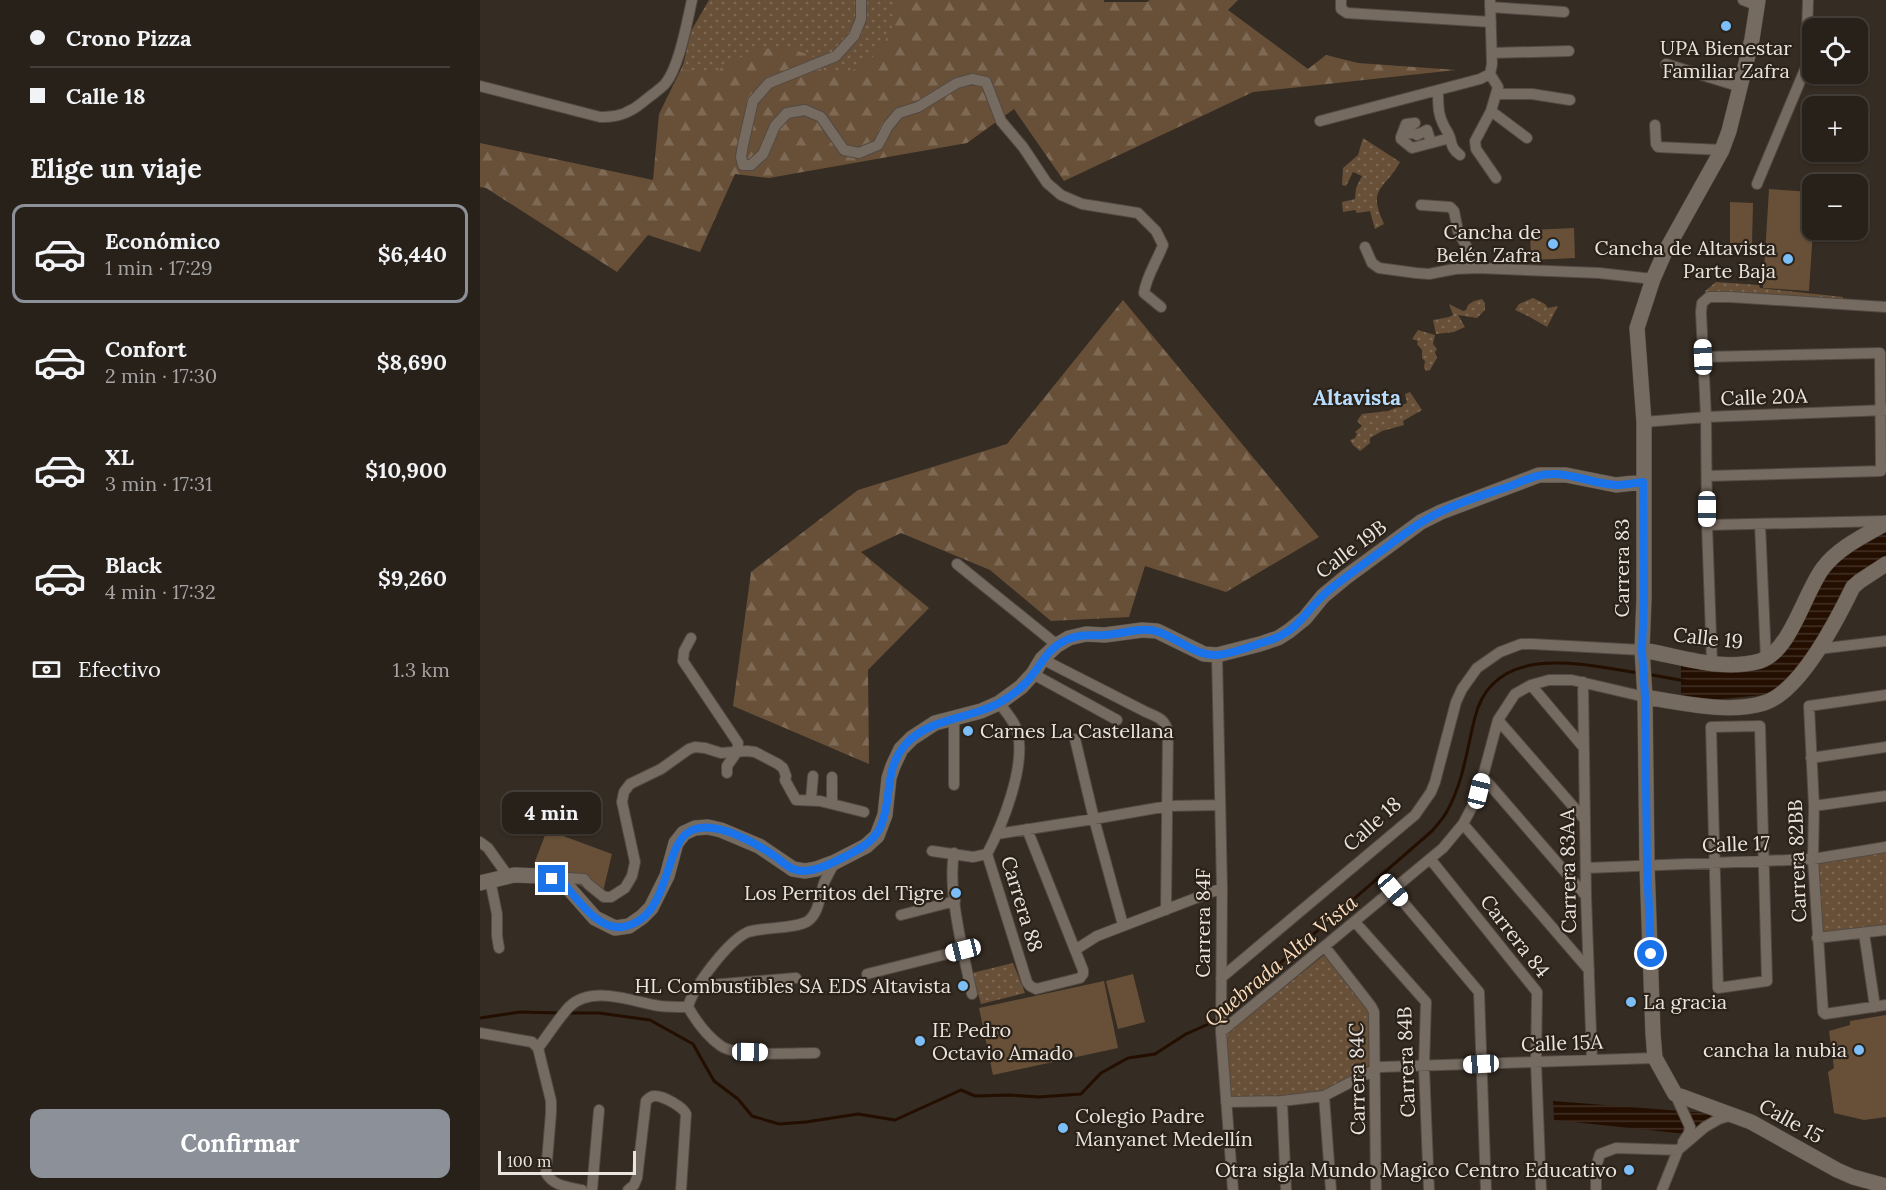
<!DOCTYPE html>
<html lang="es">
<head>
<meta charset="utf-8">
<style>
	body { margin:0; font-family:Lora,serif; background:#342e27; color:#f1f3f6; height:100vh; display:flex; flex-direction:column; font-size:22px; white-space:nowrap }
	* { box-sizing:border-box; margin:0 }
	p { font-size:20px; color:#a5a3a2 }
	.icon { flex:none; width:33px; height:33px; fill:none; stroke:currentColor; stroke-width:2; stroke-linecap:round; stroke-linejoin:round }
	.map { position:relative; flex:1; overflow:hidden }
	.panel { display:flex; flex-direction:column; background:#28211a; width:480px }
	.panel>* { flex:none }
	.hud { display:grid; align-content:center; height:132px; padding:0 30px; background:#28211a }
	.controls { position:absolute; left:1322px; top:18px; display:grid; gap:12px }
	.controls a { display:grid; place-items:center; width:66px; height:66px; border-radius:12px; background:#28211a; box-shadow:0 2px 4px #0004,0 0 0 2px #443e39; font-size:30px }
	.scale { position:absolute; left:18px; bottom:15px; width:138px; box-sizing:border-box; padding-left:6px; border:3px solid #eae4de; border-top:0; font-size:16px; line-height:21px; white-space:nowrap; color:#eae4de; -webkit-text-stroke:4px #2b2219; paint-order:stroke }
	.end { position:absolute; width:27px; height:27px; margin:-14px; border:8px solid #1a73e8; background:#fff; box-shadow:0 0 0 3px #fff }
	.from { border-radius:50% }
	.bubble { position:absolute; height:42px; border-radius:12px; background:#28211a; box-shadow:0 2px 4px #0004,0 0 0 2px #443e39; font-size:20px; font-weight:800; line-height:42px; text-align:center }
	.car { position:absolute; width:18px; height:36px; margin:-18px -9px; border-radius:8px; box-shadow:0 0 4px 2px #0007; background:linear-gradient(#fff 24%,#345 0 40%,#fff 0 76%,#345 0 86%,#fff 0) }
	.hud b { display:flex; align-items:center; gap:21px; height:57px; font-size:22px }
	.hud b+b { border-top:2px solid #443e39 }
	.hud i { width:15px; height:15px; background:#f1f3f6 }
	ul { padding:0; list-style:none }
	li { display:flex; align-items:center; gap:18px; height:99px; margin:0 12px 9px; padding:0 18px; border:3px solid transparent; border-radius:12px }
	li div { flex:1 }
	li b { display:block; font-size:22px }
	li em { font-style:normal; font-weight:800 }
	li.selected { border-color:#8c9099 }
	li>.icon { width:54px; height:54px; stroke-width:1.5 }
	h2 { padding:0 30px; font-size:27px; line-height:72px }
	.pay { display:flex; align-items:center; gap:15px; height:66px; padding:0 30px; font-size:22px }
	.pay p { margin-inline-start:auto }
	.button { display:flex; gap:12px; margin-top:auto; padding:12px 30px }
	.button a { flex:1; height:69px; border-radius:12px; background:#8c9099; color:#fff; font-size:24px; font-weight:800; line-height:69px; text-align:center }
	main { display:flex; flex:1; min-height:0 }
	.map>svg:first-child { display:block }
</style>
</head>
<body>
<main>
<section class="panel">
<div class="hud">
<b><i class="from"></i>Crono Pizza</b>
<b><i></i>Calle 18</b>
</div>
<h2>Elige un viaje</h2>
<ul>
<li class="selected"><svg class="icon" aria-label="car" viewBox="0 0 24 24"><path d="M5 17H2v-5l4-1 3-4h7l3 4 3 1v5h-3M9 17h6M6 11h13"/><circle cx="7" cy="17" r="2"/><circle cx="17" cy="17" r="2"/></svg><div><b>Económico</b><p>1 min · 17:29</p></div><em>$6,440</em></li>
<li><svg class="icon" aria-label="car" viewBox="0 0 24 24"><path d="M5 17H2v-5l4-1 3-4h7l3 4 3 1v5h-3M9 17h6M6 11h13"/><circle cx="7" cy="17" r="2"/><circle cx="17" cy="17" r="2"/></svg><div><b>Confort</b><p>2 min · 17:30</p></div><em>$8,690</em></li>
<li><svg class="icon" aria-label="car" viewBox="0 0 24 24"><path d="M5 17H2v-5l4-1 3-4h7l3 4 3 1v5h-3M9 17h6M6 11h13"/><circle cx="7" cy="17" r="2"/><circle cx="17" cy="17" r="2"/></svg><div><b>XL</b><p>3 min · 17:31</p></div><em>$10,900</em></li>
<li><svg class="icon" aria-label="car" viewBox="0 0 24 24"><path d="M5 17H2v-5l4-1 3-4h7l3 4 3 1v5h-3M9 17h6M6 11h13"/><circle cx="7" cy="17" r="2"/><circle cx="17" cy="17" r="2"/></svg><div><b>Black</b><p>4 min · 17:32</p></div><em>$9,260</em></li>
</ul>
<div class="pay"><svg class="icon" aria-label="cash" viewBox="0 0 24 24"><path d="M3 7h18v10H3z"/><circle cx="12" cy="12" r="2"/></svg>Efectivo<p>1.3 km</p></div>
<div class="button"><a>Confirmar</a></div>
</section>
<div class="map">
<svg width="1406" height="1190" viewBox="0 0 1406 1190">
	<defs>
		<pattern id="forest-firs" width="22" height="20" patternUnits="userSpaceOnUse" patternTransform="scale(1.5)"><rect width="22" height="20" fill="#685038"/><path d="M5 1l3.5 6h-7zM16 11l3.5 6h-7z" fill="#7e6954"/></pattern>
		<pattern id="park-dots" width="8" height="8" patternUnits="userSpaceOnUse" patternTransform="scale(1.5)"><rect width="8" height="8" fill="#685038"/><path d="M2 2h.1M6 6h.1" fill="none" stroke="#7e6954" stroke-width="1.8" stroke-linecap="round"/></pattern>
		<pattern id="water-rules" width="6" height="5" patternUnits="userSpaceOnUse" patternTransform="scale(1.5)"><rect width="6" height="5" fill="#230e00"/><path d="M0 2.5h6" fill="none" stroke="#433125"/></pattern>
	</defs>
	<rect width="100%" height="100%" fill="#352c23"/>
	<path fill="#685038" d="M1289,189L1332,192L1333,230L1329,291L1283,288Z
		M1250,202L1273,203L1272,244L1250,243Z
		M1094,228L1095,258L1051,260L1050,230Z
		M67,830L132,854L122,896L54,864Z
		M653,974L665,1022L638,1029L626,981Z
		M624,981L638,1048L513,1075L499,1008Z
		M1406,1015V1117L1384,1120L1354,1113L1348,1072L1354,1068L1349,1031L1370,1025V1021Z"/>
	<path fill="url(#forest-firs)" d="M235,0H624V2H667L670,0H758L748,10L828,69L846,55L878,63L976,70L773,92L584,181L534,109L487,143L289,178L255,174L220,252L168,235L137,272L6,188L0,187V143L173,180L179,114Z
		M643,300L839,537L746,592L665,566L649,617L571,621L510,570L421,533L381,552L449,608L388,670L389,764L253,706L271,572L378,490L527,444Z"/>
	<path fill="url(#park-dots)" d="M229,0H416L415,21L405,41L393,57L385,60L370,73H342L339,59L308,47L275,50L268,55L245,63L238,72L202,70L211,31Z
		M883,138L920,162C904,191 887,187 904,224L895,229L890,211L877,213L875,210L863,212L862,202L875,199L876,188L882,176L873,172L866,186L862,185L863,168L878,155Z
		M1236,282L1279,285L1280,288L1363,297V300L1225,296V291Z
		M1053,298L1065,304L1068,308L1078,306L1067,327L1048,316L1035,310L1039,304Z
		M1002,299L1005,303V310L997,318L978,315L985,327L974,332L956,334L953,320L969,317L973,315L969,304L983,311L986,310L988,305L994,301Z
		M938,330L955,335L953,344L957,349L955,352L957,358L950,370L946,371L944,367L945,361L942,358V350L937,344L938,341L932,339Z
		M930,392L942,410L923,421L924,425L902,431L890,438V443L880,451L873,445L870,440L875,438L877,434L875,432L882,426L877,421L882,414L908,411L927,403L925,394Z
		M1406,847V930L1337,938L1333,859Z
		M844,955L889,1010L890,1065L843,1092L802,1097L750,1098L746,1034Z
		M533,963L545,993L501,1004L492,973Z"/>
	<path fill="url(#water-rules)" d="M1406,523V564L1369,595L1303,693L1201,703V659L1279,661L1308,634L1343,569Z
		M1073,1101L1252,1115L1216,1135L1074,1120Z"/>
	<g fill="none" stroke-linecap="round" stroke-linejoin="round">
		<path stroke="#230e00" stroke-width="3" d="M1167,674L1205,681
			M745,1011L952,831C956,826 962,820 966,813C983,784 987,749 995,717C1014,642 1103,664 1158,673
			M88,1013H119L170,1020L213,1044L234,1081L258,1099L272,1116L299,1124L326,1122L378,1114L415,1120L481,1090L495,1096L529,1095L559,1097L601,1094L621,1073L648,1058L675,1054L706,1034L733,1022L738,1018
			M0,1018L40,1012L79,1013"/>
		<g stroke="#524a43" stroke-width="12">
			<path id="street" d="M381,0V19L374,36L356,56L289,83L273,101L263,145L261,157L263,165H271L283,154L295,126L307,113L325,110L341,117L364,150L379,153L398,145L408,126L419,113L438,107L477,83L492,79L506,82L521,121L543,147L567,183L581,195L602,204L658,213L676,231L683,245C677,261 666,277 664,293L681,307
				M861,0V9L867,13L1011,22
				M1010,0L1012,64L1010,74L1018,87L1011,111L995,141L996,149L1016,178
				M1263,0L1276,5
				M1010,7L1084,12
				M1012,53L1089,51
				M1186,64L1261,87
				M0,86L120,117C136,118 150,113 163,102C170,96 178,91 185,84C199,68 207,22 212,0
				M958,90C958,109 958,117 968,133C973,142 969,147 980,155
				M1017,94H1052L1090,100
				M1011,111L1047,138
				M840,121L1000,79L1010,74
				M935,123L926,124L921,137V139L932,148L970,138
				M1175,125L1176,144L1178,147L1242,150
				M923,134L934,133L937,135L947,130L951,143
				M1277,184L1326,67L1328,0
				M941,205L970,207L974,211L978,231L998,268
				M885,247L892,263L899,268L936,273L949,274L975,269L998,268L1119,273L1173,279
				M1223,357L1400,353L1401,471L1227,476
				M1164,422L1226,417L1406,410
				M1280,524L1286,659
				M1227,525L1406,521
				M477,564L577,645
				M211,638L204,651L203,661L258,743L257,752L247,766V773
				M1338,649L1406,641
				M737,655L742,888L741,1032L753,1190
				M562,659L666,712C678,717 685,719 688,732L686,910
				M1232,663L1227,525L1226,417L1221,312L1222,303L1229,297H1250L1406,307
				M553,674L637,720
				M1103,682L1106,896L1112,1060
				M1051,685L1104,748
				M1406,695L1329,706L1334,806L1333,859L1343,1012L1345,1014L1406,1005
				M519,703C526,712 536,723 538,734C545,768 523,824 507,854L547,982L550,986L556,989L600,978L603,974V970L547,829
				M1018,720L1105,820
				M1280,726L1287,981L1238,988L1231,727Z
				M595,739L614,819L643,925
				M1331,758L1406,747
				M1003,777L1106,896
				M474,785V719
				M331,800L333,776
				M352,804V777
				M1334,806L1406,796
				M983,824L1109,970
				M517,834L614,819L688,806L740,805
				M0,842L8,848L28,876
				M452,851L493,857L507,854
				M474,853C467,891 484,955 492,994
				M951,860L1057,992L1056,1062L1061,1190
				M1106,868L1333,859L1406,847
				M10,880L17,914V936L19,948
				M81,883L88,878L104,879L108,884L124,897H131L145,888L152,876L155,862L142,802L144,792L150,784L181,769L209,749L215,747L225,748L241,753L267,751L275,752L298,764L303,768L306,776L305,780L316,800L340,801L384,812
				M913,890L999,992L1006,1190
				M421,915L475,901
				M875,922L946,1002L944,1067L949,1190
				M1384,933L1395,1007
				M1337,938L1406,930
				M845,947L891,1006L894,1012L896,1190
				M595,950L617,936L742,888
				M387,974L483,950
				M741,978L935,815L951,792L955,782L976,702L982,689L997,668L1020,652L1041,644H1052L1162,650
				M218,986L316,978
				M741,1032L963,848L983,824L993,805L999,791L1018,720L1035,694L1051,685L1069,680H1092L1165,697
				M0,1033L52,1042L58,1048L71,1101V1113L66,1173C73,1186 88,1187 102,1190
				M58,1048C68,1035 78,1019 89,1007C112,984 153,1002 180,1006C189,1007 198,1007 208,1007
				M335,1053C314,1053 257,1057 241,1046C228,1037 216,1021 208,1007C213,987 249,940 268,932C283,927 316,929 328,921C339,913 340,895 344,883C347,876 351,869 355,862
				M1195,1094L1210,1127L1209,1133L1203,1142
				M844,1096L851,1190
				M802,1101L806,1190
				M746,1102L802,1101L844,1096L900,1067L1175,1058
				M112,1190L119,1110
				M148,1190L154,1185L157,1178L166,1101C169,1098 170,1096 175,1096C184,1096 203,1107 206,1114L201,1190
				M1116,1190V1167L1120,1154L1136,1148L1198,1150
				M1182,1190L1198,1150L1225,1127L1239,1119L1252,1115"/>
		</g>
		<g stroke="#524a43" stroke-width="16">
			<path id="secondary" d="M1278,0L1272,39L1249,131L1242,150L1184,254L1173,279L1157,328L1164,422V598L1162,650L1165,697L1167,865L1173,1034L1175,1058L1195,1094L1271,1122L1357,1170L1373,1177L1406,1186
				M1162,650C1200,656 1241,672 1280,661C1311,651 1324,593 1343,568C1359,547 1384,536 1406,523
				M1165,697C1201,703 1249,714 1284,703C1320,692 1357,620 1373,587L1380,581L1406,564
				M0,883L34,875L61,876L72,879L85,884L115,918L135,928L149,926L162,917L171,908L187,876L196,843L204,833L215,828L228,827L241,830L279,846L313,869L325,871L336,869L355,862L386,846L397,836L405,815L409,778L413,766L421,749L432,738L455,723L501,711L519,703L541,687L553,674L562,659L577,645L589,638L606,634L625,635L662,630L677,631L724,654L737,655L780,644L798,638L809,631L825,618L843,596L866,577L941,522L961,512L1059,475H1086L1136,485L1163,482"/>
		</g>
		<use href="#street" stroke="#766b61" stroke-width="10"/>
		<use href="#secondary" stroke="#766b61" stroke-width="15"/>
	</g>
	<g fill="none" stroke-linecap="round" stroke-linejoin="round">
		<path stroke="#1a73e8" stroke-width="8" d="M72,879C74,880 84,884 85,885C87,886 87,888 89,890C102,905 120,930 142,927C194,919 181,838 215,829C239,822 276,843 296,857C301,861 306,866 313,869C321,872 331,871 339,868C350,865 360,859 370,854C399,840 404,826 408,795C410,777 412,760 425,745C449,718 486,720 517,704C530,697 545,686 553,674C564,660 569,648 586,640C601,633 610,636 625,635C643,634 661,626 679,632C698,639 715,655 735,655C748,655 768,647 781,643C820,633 822,613 849,590C867,576 885,563 904,549C916,540 929,530 942,522C969,505 1001,496 1030,486C1046,480 1059,473 1076,474C1096,475 1116,484 1136,485C1145,485 1154,483 1163,482L1164,598L1162,650L1165,697L1167,865L1171,954"/>
	</g>
	<g fill="#7bbef8" stroke="#2b2219" stroke-width="2">
		<circle cx="1246" cy="26" r="6"/>
		<circle cx="1073" cy="244" r="6"/>
		<circle cx="1308" cy="259" r="6"/>
		<circle cx="488" cy="731" r="6"/>
		<circle cx="476" cy="893" r="6"/>
		<circle cx="483" cy="986" r="6"/>
		<circle cx="1151" cy="1002" r="6"/>
		<circle cx="440" cy="1041" r="6"/>
		<circle cx="1379" cy="1050" r="6"/>
		<circle cx="583" cy="1128" r="6"/>
		<circle cx="1149" cy="1170" r="6"/>
	</g>
	<g text-anchor="middle" stroke-width="4.5" stroke-linejoin="round" paint-order="stroke">
		<g font-size="20" fill="#eae4de" stroke="#2b2219" text-anchor="end">
			<text x="1246" y="55" text-anchor="middle">UPA Bienestar<tspan x="1246" dy="23">Familiar Zafra</tspan></text>
			<text x="1061" y="239">Cancha de<tspan x="1061" dy="23">Belén Zafra</tspan></text>
			<text x="1296" y="255">Cancha de Altavista<tspan x="1296" dy="23">Parte Baja</tspan></text>
			<text x="500" y="738" text-anchor="start">Carnes La Castellana</text>
			<text x="464" y="900">Los Perritos del Tigre</text>
			<text x="471" y="993">HL Combustibles SA EDS Altavista</text>
			<text x="1163" y="1009" text-anchor="start">La gracia</text>
			<text x="452" y="1037" text-anchor="start">IE Pedro<tspan x="452" dy="23">Octavio Amado</tspan></text>
			<text x="1367" y="1057">cancha la nubia</text>
			<text x="595" y="1123" text-anchor="start">Colegio Padre<tspan x="595" dy="23">Manyanet Medellín</tspan></text>
			<text x="1137" y="1177">Otra sigla Mundo Magico Centro Educativo</text>
		</g>
		<g font-size="20" fill="#eae4de" stroke="#2b2219">
			<text transform="translate(1284 397) rotate(-2)" y="7">Calle 20A</text>
			<text transform="translate(871 549) rotate(-37)" y="7">Calle 19B</text>
			<text transform="translate(1142 568) rotate(-90)" y="7">Carrera 83</text>
			<text transform="translate(1228 638) rotate(6)" y="7">Calle 19</text>
			<text transform="translate(892 824) rotate(-42)" y="7">Calle 18</text>
			<text transform="translate(1256 844) rotate(-2)" y="7">Calle 17</text>
			<text transform="translate(1317 861) rotate(-92)" y="7">Carrera 82BB</text>
			<text transform="translate(1088 871) rotate(-91)" y="7">Carrera 83AA</text>
			<text transform="translate(542 904) rotate(73)" y="7">Carrera 88</text>
			<text transform="translate(723 923) rotate(-90)" y="7">Carrera 84F</text>
			<text transform="translate(1035 936) rotate(52)" y="7">Carrera 84</text>
			<text transform="translate(1082 1043) rotate(-2)" y="7">Calle 15A</text>
			<text transform="translate(926 1062) rotate(-92)" y="7">Carrera 84B</text>
			<text transform="translate(877 1079) rotate(-91)" y="7">Carrera 84C</text>
			<text transform="translate(1311 1121) rotate(29)" y="7">Calle 15</text>
		</g>
		<g font-size="21" font-weight="bold" fill="#b9ddfe" stroke="#2b2219">
			<text x="877" y="405">Altavista</text>
		</g>
		<g font-size="21" font-style="italic" fill="#fddcbc" stroke="#2b2219">
			<text transform="translate(801 961) rotate(-40)" y="7">Quebrada Alta Vista</text>
		</g>
	</g>
</svg>
<div class="controls">
<a><svg class="icon" aria-label="locate" viewBox="0 0 24 24"><circle cx="12" cy="12" r="6"/><path d="M12 2v4M12 18v4M2 12h4M18 12h4"/></svg></a>
<a>+</a>
<a>−</a>
</div>
<div class="scale">100 m</div>
<i class="end from" style="left:1171px;top:954px"></i>
<i class="end" style="left:72px;top:879px"></i>
<div class="bubble" style="left:22px;top:792px;width:99px">4 min</div>
<i class="car" style="left:1223px;top:357px;rotate:358deg"></i>
<i class="car" style="left:1227px;top:509px;rotate:180deg"></i>
<i class="car" style="left:999px;top:791px;rotate:14deg"></i>
<i class="car" style="left:913px;top:890px;rotate:140deg"></i>
<i class="car" style="left:483px;top:950px;rotate:256deg"></i>
<i class="car" style="left:270px;top:1052px;rotate:91deg"></i>
<i class="car" style="left:1001px;top:1064px;rotate:267deg"></i>
</div>
</main>
</body>
</html>
